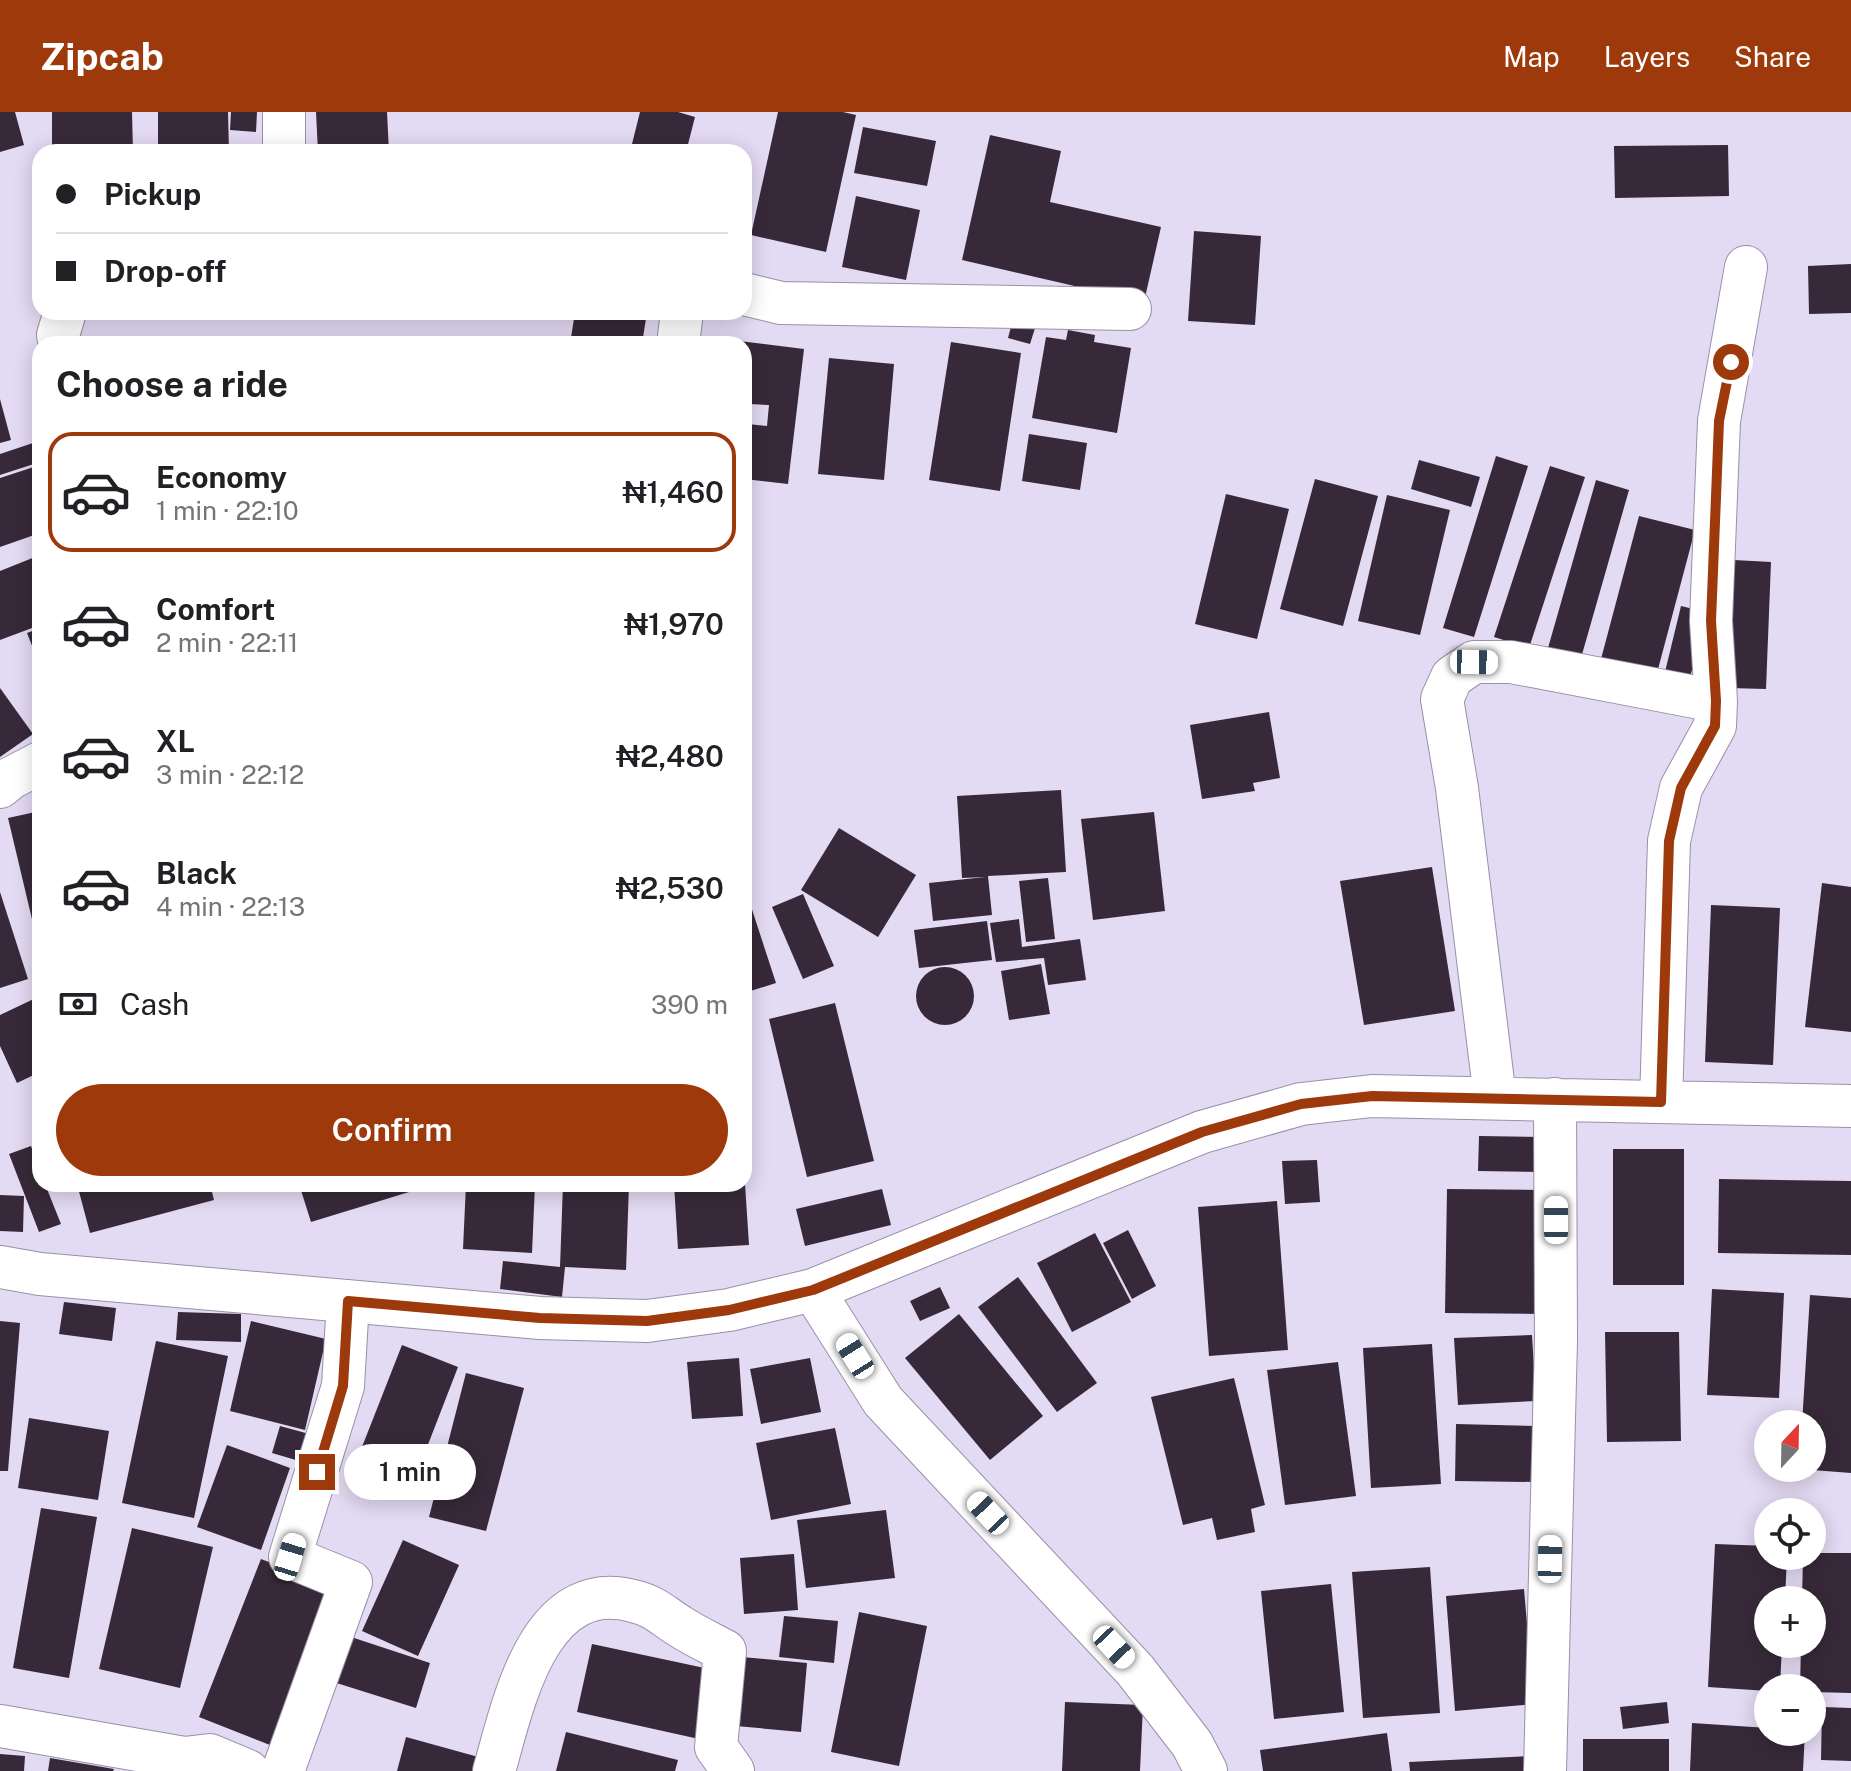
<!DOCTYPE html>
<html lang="en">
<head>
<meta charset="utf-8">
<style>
	body { margin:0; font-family:"Public Sans",sans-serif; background:#f6f6f6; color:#202124; height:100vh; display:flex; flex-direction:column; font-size:30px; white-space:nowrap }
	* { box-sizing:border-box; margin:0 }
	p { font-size:26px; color:#757577 }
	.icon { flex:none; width:44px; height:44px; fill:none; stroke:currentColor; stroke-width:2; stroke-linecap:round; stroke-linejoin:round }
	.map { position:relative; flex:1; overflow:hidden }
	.details { position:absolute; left:32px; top:224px; width:720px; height:856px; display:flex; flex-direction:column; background:#fff; border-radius:24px; box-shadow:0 4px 20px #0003 }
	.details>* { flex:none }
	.hud { position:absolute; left:32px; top:32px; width:720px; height:176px; border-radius:24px; box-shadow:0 4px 20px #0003; display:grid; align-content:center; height:176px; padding:0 24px; background:#fff }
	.needle { width:52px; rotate:22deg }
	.buttons { position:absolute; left:1754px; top:1298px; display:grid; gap:16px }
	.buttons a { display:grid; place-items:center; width:72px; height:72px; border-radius:50%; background:#fff; box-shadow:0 4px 20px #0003; font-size:40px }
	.end { position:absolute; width:36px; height:36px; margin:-18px; border:10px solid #9e390c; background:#fff; box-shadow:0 0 0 4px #fff }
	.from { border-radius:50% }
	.bubble { position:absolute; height:56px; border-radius:28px; background:#fff; box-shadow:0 4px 20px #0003; font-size:26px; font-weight:600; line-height:56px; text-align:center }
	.car { position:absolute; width:24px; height:48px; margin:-24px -12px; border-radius:10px; box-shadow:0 0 6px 2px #0007; background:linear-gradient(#fff 24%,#345 0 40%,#fff 0 76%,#345 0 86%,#fff 0) }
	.hud b { display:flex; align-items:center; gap:28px; height:76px; font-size:30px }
	.hud b+b { border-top:2px solid #e0e0e0 }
	.hud i { width:20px; height:20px; background:#202124 }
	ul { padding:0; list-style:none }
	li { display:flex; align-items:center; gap:24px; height:120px; margin:0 16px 12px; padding:0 8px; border:4px solid transparent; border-radius:24px }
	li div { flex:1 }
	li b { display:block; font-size:30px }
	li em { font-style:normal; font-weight:600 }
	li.active { border-color:#9e390c }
	li>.icon { width:72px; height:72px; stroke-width:1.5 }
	h2 { padding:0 24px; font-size:36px; line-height:96px }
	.pay { display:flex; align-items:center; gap:20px; height:88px; padding:0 24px; font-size:30px }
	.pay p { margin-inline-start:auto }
	.cta { display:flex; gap:16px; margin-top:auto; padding:16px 24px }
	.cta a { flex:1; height:92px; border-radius:48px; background:#9e390c; color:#fff; font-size:32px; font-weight:600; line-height:92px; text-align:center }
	header { display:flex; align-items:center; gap:48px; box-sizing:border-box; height:112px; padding:0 40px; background:#9e390c; color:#fff }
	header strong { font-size:38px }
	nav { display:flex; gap:44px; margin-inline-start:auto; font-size:28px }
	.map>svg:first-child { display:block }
</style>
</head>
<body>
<header>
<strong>Zipcab</strong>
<nav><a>Map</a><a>Layers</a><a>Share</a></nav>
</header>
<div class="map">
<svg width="1851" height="1659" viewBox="0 0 1851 1659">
	<rect width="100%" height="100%" fill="#e3daf3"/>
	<path fill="#372939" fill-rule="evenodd" d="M0,0H15L24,33L0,40Z
		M52,0H132L133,40H52Z
		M158,0H228L229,40H158Z
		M231,0H257L256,20L230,18Z
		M316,0H387L389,40H318Z
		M640,0H678L695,5L686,40H630Z
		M778,0H843L856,3L826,140L751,123Z
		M863,15L936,29L927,74L854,61Z
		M990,23L1061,39L1050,90L1161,115L1144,190L962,148Z
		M1728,33L1729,84L1615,86L1614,34Z
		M856,84L920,98L906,168L842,155Z
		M1194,119L1261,124L1255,213L1188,209Z
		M1851,152V201L1809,202L1808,154Z
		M419,200H472V202L419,207Z
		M575,200H647L642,232H570Z
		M1013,207L1036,213L1030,232L1008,226Z
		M1068,218L1095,223L1094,230L1131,236L1117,321L1032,306L1046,225L1066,228Z
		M723,227L804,237L788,372L744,367V232H722ZM750,292L769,293L767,314L748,312Z
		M951,230L1021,241L1000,379L929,368Z
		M829,246L894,252L884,368L818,362Z
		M0,287L11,328L0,331Z
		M1029,322L1087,331L1080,378L1022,369Z
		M39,329L40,350L0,363V342Z
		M1496,344L1528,354L1474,525L1443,516Z
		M1419,348L1480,365L1471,395L1411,377Z
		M40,353V421L0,435V366Z
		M1550,354L1585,365L1529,536L1494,525Z
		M1315,367L1378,384L1343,514L1280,497Z
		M1596,368L1629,378L1581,546L1548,536Z
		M1226,382L1289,397L1257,527L1195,512Z
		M1387,383L1450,398L1420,523L1358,509Z
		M1639,404L1695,418L1657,561L1601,547Z
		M40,443V513L0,528V459Z
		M1734,448L1771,450L1766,577L1729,576Z
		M1681,494L1706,500L1690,566L1665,560Z
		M40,516V554L27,521Z
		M0,576L33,622L0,645Z
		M1269,600L1280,666L1253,671L1255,679L1202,687L1190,613Z
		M1061,678L1066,760L988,764L992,803L933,809L929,771L985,765L962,766L957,684Z
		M40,699V823L36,824L8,706Z
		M1154,700L1165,799L1093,808L1081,707Z
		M839,716L916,763L878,825L801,778Z
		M1432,755L1455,899L1364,913L1340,769Z
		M1048,766L1055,827L1026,830L1019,769Z
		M1822,771L1851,775V920L1805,915Z
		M744,773L776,871L744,881Z
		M0,780L28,867L0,876Z
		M803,782L834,854L803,867L772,795Z
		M1711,793L1780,796L1773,953L1705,950Z
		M1019,807L1022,835L1080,827L1086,868L1048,873L1044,846L996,850L990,811Z
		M987,809L992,848L919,856L914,818Z
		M1041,852L1050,902L1009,908L1001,859Z
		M916 884a29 29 0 1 1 58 0a29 29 0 1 1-58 0Z
		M40,884V960L17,971L0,934V903Z
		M835,891L874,1049L807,1065L769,907Z
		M1479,1024L1550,1025V1060L1478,1059Z
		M31,1034L40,1058V1072H45L61,1112L39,1120L9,1042Z
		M1613,1037H1684V1173H1613Z
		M1317,1048L1320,1090L1285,1092L1282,1049Z
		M1719,1067L1851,1069V1143L1718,1141Z
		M77,1072H210L214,1088L90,1121Z
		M299,1072H432V1073L311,1110Z
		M466,1072H535L532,1141L463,1137Z
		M563,1072H629L626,1158L565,1155L562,1185L500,1177L503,1149L560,1155Z
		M674,1072H745L749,1133L678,1137Z
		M882,1077L891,1113L805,1134L796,1097Z
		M1447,1077L1544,1078L1543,1202L1445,1201Z
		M0,1083L24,1084L23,1120L0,1119Z
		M1277,1089L1288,1238L1209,1244L1198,1095Z
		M1128,1118L1156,1174L1132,1187L1103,1131Z
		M1095,1121L1131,1190L1072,1220L1037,1151Z
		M1018,1165L1097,1271L1057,1300L978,1195Z
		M940,1175L950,1196L920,1209L910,1189Z
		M1712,1177L1784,1181L1779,1286L1707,1283Z
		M1810,1183L1851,1186V1361L1812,1358V1312H1802Z
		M64,1190L116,1196L112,1229L59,1222Z
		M178,1200L241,1202V1230L176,1228Z
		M959,1202L1043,1304L990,1348L905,1246Z
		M0,1209L20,1211L8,1359H0Z
		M251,1209L326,1227L305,1318L230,1299Z
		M1605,1220H1679L1681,1329L1607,1330Z
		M1532,1223L1536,1289L1458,1293L1454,1226Z
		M156,1229L228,1244L194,1406L122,1391Z
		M1432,1232L1441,1372L1371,1376L1363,1236Z
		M402,1233L458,1255L417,1361L360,1340Z
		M739,1246L743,1304L692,1307L687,1250Z
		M810,1246L821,1300L761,1312L750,1257Z
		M1338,1250L1356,1384L1285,1393L1267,1258Z
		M466,1261L524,1276L486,1419L429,1405Z
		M1234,1266L1265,1393L1251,1397L1255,1420L1217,1428L1212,1406L1183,1413L1151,1285Z
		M29,1306L109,1319L98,1388L18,1376Z
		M1456,1312L1537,1314L1536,1370L1455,1369Z
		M280,1314L313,1323L306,1351L272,1341Z
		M835,1316L851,1392L771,1408L756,1331Z
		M227,1333L290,1356L261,1438L197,1415Z
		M41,1396L97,1405L69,1566L13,1556Z
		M886,1398L895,1466L806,1476L797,1408Z
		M132,1416L213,1435L180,1576L99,1557Z
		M403,1428L459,1453L418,1544L362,1519Z
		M1715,1432L1768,1434V1444H1787L1785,1488H1768V1532H1782L1780,1576H1768V1579L1708,1575Z
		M1812,1441H1851V1581L1812,1580V1576H1800L1801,1532H1812V1488H1802L1803,1444H1812Z
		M794,1442L798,1498L744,1502L740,1446Z
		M261,1447L332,1474L270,1633L199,1605Z
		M1430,1455L1440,1601L1363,1606L1352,1460Z
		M1331,1472L1344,1600L1274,1607L1261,1479Z
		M1524,1477L1534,1592L1455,1599L1446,1484Z
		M859,1500L927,1514L899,1654L831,1640Z
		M784,1504L838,1509L834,1551L779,1545Z
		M342,1522L430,1551L416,1596L327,1568Z
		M592,1532L714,1558L699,1627L577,1600Z
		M742,1545L807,1551L801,1620L736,1614Z
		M1065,1590L1143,1593L1140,1659H1062Z
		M1667,1590L1669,1611L1623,1617L1620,1595Z
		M1822,1595L1851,1596V1649L1821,1648Z
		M1692,1611L1768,1616V1620H1805L1803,1659H1690Z
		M566,1620L678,1648L675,1659H556Z
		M1387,1621L1392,1659H1263L1260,1638Z
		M406,1625L482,1646L478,1659H397Z
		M1583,1627H1669V1659H1583Z
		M0,1642L25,1644L24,1659H0Z
		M1529,1644L1530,1659H1410L1409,1650Z
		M50,1646L114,1657L113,1659H48Z"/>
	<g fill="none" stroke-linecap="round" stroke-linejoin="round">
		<g stroke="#9990a7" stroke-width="44">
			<path id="minor" d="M284,0V40
				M744,182L781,191L1130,197
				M60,232L58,223L65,200
				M678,232L682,200
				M0,675L11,666L40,651
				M1495,986L1457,676L1442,587L1452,565L1474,550H1511L1716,589
				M1661,990L1669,729L1681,676L1715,614L1716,589L1711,509L1719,309L1746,155
				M0,1155L40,1162L540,1206L647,1209L729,1198L813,1178L1202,1020L1301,992L1372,984L1851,994
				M813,1178L883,1289L1135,1558L1192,1632L1206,1659
				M0,1614L184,1646L210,1643L248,1659
				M283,1659L351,1470L290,1445L343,1274L348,1189
				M494,1659C513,1593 538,1464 633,1489C655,1494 663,1504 681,1515C695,1524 710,1531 725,1539L716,1635L733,1659
				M1545,1659L1556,1228L1555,987"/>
		</g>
		<use href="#minor" stroke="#fff" stroke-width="42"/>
	</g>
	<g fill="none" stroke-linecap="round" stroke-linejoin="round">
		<path stroke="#9e390c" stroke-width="10" d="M317,1360L343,1274L348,1189L540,1206L647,1209L729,1198L813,1178L1202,1020L1301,992L1372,984L1661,990L1669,729L1681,676L1715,614L1716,589L1711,509L1716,385L1719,309L1731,250"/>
	</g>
</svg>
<div class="buttons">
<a><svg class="needle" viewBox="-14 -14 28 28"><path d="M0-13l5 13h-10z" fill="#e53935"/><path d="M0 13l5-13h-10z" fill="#757577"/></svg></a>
<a><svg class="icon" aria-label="locate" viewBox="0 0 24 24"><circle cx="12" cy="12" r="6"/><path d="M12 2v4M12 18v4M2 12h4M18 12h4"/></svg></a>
<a>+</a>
<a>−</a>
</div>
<i class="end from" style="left:1731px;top:250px"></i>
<i class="end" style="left:317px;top:1360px"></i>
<div class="bubble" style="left:344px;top:1332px;width:132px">1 min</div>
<i class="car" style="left:1474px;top:550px;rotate:91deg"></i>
<i class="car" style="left:1556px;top:1108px;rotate:0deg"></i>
<i class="car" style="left:855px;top:1244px;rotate:328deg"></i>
<i class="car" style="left:988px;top:1401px;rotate:317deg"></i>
<i class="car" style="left:290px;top:1445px;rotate:17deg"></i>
<i class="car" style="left:1550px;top:1447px;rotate:1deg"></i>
<i class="car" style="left:1114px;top:1535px;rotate:137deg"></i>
<div class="hud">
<b><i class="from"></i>Pickup</b>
<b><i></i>Drop-off</b>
</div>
<section class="details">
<h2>Choose a ride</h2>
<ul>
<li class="active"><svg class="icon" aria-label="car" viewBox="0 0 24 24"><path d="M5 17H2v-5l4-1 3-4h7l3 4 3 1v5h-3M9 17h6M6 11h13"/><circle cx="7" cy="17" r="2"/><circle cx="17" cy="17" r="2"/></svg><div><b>Economy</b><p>1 min · 22:10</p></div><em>₦1,460</em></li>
<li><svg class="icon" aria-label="car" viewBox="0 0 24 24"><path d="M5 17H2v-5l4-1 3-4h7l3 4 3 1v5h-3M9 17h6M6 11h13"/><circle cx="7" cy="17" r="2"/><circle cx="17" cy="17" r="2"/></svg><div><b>Comfort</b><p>2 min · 22:11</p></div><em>₦1,970</em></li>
<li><svg class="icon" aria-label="car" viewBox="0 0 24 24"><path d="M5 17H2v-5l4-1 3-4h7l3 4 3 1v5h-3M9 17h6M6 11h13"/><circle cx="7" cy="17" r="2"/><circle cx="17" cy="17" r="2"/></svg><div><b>XL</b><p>3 min · 22:12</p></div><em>₦2,480</em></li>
<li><svg class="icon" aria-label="car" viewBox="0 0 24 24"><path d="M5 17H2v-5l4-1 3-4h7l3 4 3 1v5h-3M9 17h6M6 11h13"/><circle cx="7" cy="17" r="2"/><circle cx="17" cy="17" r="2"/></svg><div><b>Black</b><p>4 min · 22:13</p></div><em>₦2,530</em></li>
</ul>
<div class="pay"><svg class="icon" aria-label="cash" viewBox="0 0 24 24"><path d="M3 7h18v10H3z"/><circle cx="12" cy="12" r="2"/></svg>Cash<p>390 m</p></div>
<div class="cta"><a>Confirm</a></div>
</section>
</div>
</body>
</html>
